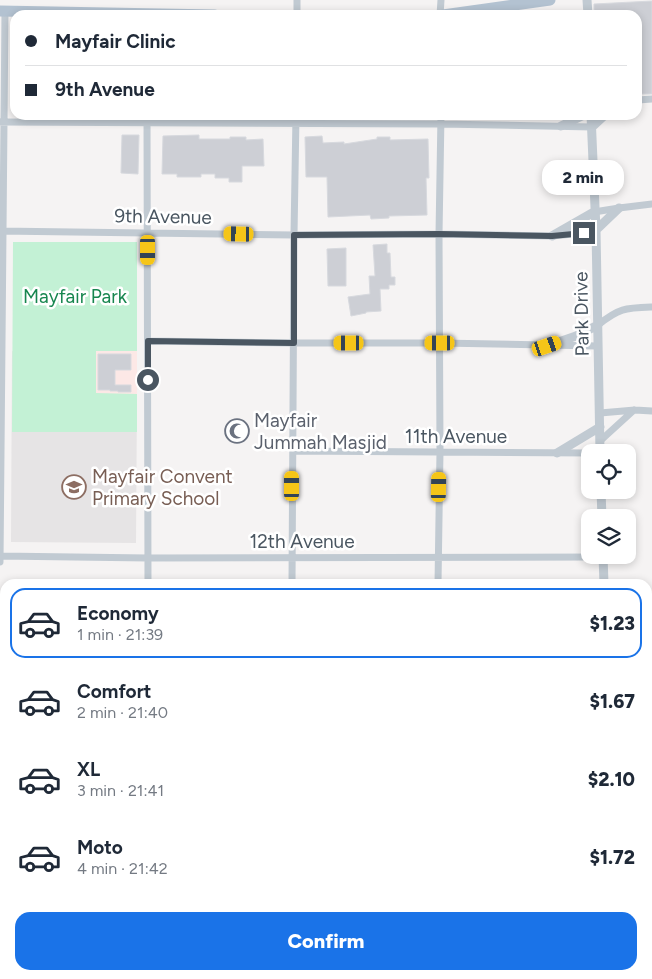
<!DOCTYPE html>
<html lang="en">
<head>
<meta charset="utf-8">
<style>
	body { margin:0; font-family:Figtree,sans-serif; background:#f6f6f7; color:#1f2937; height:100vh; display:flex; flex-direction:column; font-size:19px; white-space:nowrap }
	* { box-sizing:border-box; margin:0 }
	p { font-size:16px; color:#747a83 }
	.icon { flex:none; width:28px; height:28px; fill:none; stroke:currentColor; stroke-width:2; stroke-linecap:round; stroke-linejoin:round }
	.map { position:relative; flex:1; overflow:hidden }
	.details { position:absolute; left:0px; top:579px; width:652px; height:401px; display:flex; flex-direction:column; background:#fff; border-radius:15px 15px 0 0; box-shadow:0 2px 8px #0003 }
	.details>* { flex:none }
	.banner { position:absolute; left:10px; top:10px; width:632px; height:110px; border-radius:15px; box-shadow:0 2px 8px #0003; display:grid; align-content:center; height:110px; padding:0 15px; background:#fff }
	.fabs { position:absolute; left:581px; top:444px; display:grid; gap:10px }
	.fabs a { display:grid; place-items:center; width:55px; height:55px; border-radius:10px; background:#fff; box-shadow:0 2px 8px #0003; font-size:25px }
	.end { position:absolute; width:22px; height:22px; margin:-11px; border:6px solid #4a5661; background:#fff; box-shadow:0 0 0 2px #fff }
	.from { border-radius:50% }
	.bubble { position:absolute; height:35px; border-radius:15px; background:#fff; box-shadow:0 2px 8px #0003; font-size:16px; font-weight:800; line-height:35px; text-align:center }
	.car { position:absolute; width:15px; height:30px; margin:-15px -8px; border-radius:6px; box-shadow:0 0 4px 1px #0007; background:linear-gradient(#f5c518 24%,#345 0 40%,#f5c518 0 76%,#345 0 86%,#f5c518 0) }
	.banner b { display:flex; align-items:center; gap:18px; height:48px; font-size:19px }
	.banner b+b { border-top:1px solid #e0e1e3 }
	.banner i { width:12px; height:12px; background:#1f2937 }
	ul { padding:9px 0 0; list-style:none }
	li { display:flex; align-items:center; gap:15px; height:70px; margin:0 10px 8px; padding:0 5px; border:2px solid transparent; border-radius:15px }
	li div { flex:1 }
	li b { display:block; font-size:19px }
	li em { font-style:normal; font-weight:800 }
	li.on { border-color:#1a73e8 }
	li>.icon { width:45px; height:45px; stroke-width:1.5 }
	.action { display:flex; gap:10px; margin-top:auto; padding:10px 15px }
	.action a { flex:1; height:58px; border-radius:15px; background:#1a73e8; color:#fff; font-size:20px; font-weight:800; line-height:58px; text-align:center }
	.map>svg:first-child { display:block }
</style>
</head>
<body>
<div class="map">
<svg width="652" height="979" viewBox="0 0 652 979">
	<rect width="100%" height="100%" fill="#f5f3f3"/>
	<path fill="#fdf9ef" d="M648,589H652V830L648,833Z
		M312,975H506L504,979H312Z"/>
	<path fill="#e6e4e5" d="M12,351L96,393L137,394L136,543L11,542Z"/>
	<path fill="#fce8e6" d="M96,351H137V394H96Z"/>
	<path fill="#c3f1d5" d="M13,242H137V351H96V393L137,394V432H12Z
		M5,970V975H292V979H0V972Z"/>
	<path fill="#cdcfd5" stroke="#d7d9de" d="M652,1V94H638V15H594V4Z
		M122,135H139L138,174L121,173Z
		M199,135V139H230V137H246V140L263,139L264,166H242V182H229V178H215V174H201V177H177V174H162L163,136Z
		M322,136L323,143L344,142V144L377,139V137H390V140L428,139L429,178H426L427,215L389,216V218L371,219L370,215L328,217L327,177H306L305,137Z
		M387,244V253H390L391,277H395V285H389V289H380L381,311L366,312V313L351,316L348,297L370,294L369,276H375L373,245Z
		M346,248V286H328L327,249Z
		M98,354H131V370H115V385H131V392H118V391H110V390H98Z"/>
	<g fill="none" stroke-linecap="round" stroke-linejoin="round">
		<path stroke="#c1cad2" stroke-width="7" d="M297,15V0
			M440,15L441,0
			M638,100L652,99
			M147,115L148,584
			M0,122L441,124L592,127
			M594,212L619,208L652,204
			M0,231L294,235L439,234L552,236L584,233L596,230
			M598,325C619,308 625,308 652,307
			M148,341L294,343H440L598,346
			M600,413L635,410L652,411
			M600,441L634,410
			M293,451L590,453
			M0,556L148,558L603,557
			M0,562L5,11
			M292,584L294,235L296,115
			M438,584L440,451L439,234L441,115
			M0,664H5
			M302,975V979"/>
		<path stroke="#c1cad2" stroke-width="9" d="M587,0L588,15
			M591,115L596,230L600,452
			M561,126L584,115
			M592,127L605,115
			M596,230L619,208
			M552,236L594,212
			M547,346L576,336L598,325
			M557,453L600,427
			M601,490L602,518
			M603,555L604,584"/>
		<path stroke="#b3c2d1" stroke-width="11" d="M0,11L215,15
			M443,15L550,0
			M648,848L652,845
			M596,975L598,979
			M520,979L522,975"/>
	</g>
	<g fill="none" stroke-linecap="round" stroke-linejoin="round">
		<path stroke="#4a5661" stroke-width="6" d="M148,380V341L294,343V235L439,234L552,236L584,233"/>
	</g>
	<defs>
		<g id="mosque-ring" transform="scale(1.25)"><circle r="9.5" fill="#fff" stroke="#6b7280" stroke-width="1.5"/><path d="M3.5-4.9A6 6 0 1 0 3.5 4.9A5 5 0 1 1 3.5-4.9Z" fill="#6b7280"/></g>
		<g id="school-ring" transform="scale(1.25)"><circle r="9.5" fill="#fff" stroke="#8d6e63" stroke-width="1.5"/><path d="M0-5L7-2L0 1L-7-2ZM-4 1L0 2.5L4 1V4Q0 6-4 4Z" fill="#8d6e63"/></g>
	</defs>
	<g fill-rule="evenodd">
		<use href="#mosque-ring" x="237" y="431"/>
		<use href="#school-ring" x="74" y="487"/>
	</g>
	<g text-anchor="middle" stroke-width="5" stroke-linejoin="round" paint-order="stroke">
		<g font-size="19" fill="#4a5661" stroke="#fff">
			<text transform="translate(163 216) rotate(1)" y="7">9th Avenue</text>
			<text transform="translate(581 314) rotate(-91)" y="7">Park Drive</text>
			<text x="456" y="443">11th Avenue</text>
			<text x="302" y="548">12th Avenue</text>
		</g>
		<g font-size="19" fill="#17864f" stroke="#fff">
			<text x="75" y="303">Mayfair Park</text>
		</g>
		<g font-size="19" fill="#5b616d" stroke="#fff" text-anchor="start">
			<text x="254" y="427">Mayfair<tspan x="254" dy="22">Jummah Masjid</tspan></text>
		</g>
		<g font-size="19" fill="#785e54" stroke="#fff" text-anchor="start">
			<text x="92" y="483">Mayfair Convent<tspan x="92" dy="22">Primary School</tspan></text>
		</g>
	</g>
</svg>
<div class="fabs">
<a><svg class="icon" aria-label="locate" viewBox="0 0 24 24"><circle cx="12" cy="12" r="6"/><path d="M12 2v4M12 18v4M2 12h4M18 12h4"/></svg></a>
<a><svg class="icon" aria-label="layers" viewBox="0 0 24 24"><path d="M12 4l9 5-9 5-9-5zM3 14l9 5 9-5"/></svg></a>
</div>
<i class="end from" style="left:148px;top:380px"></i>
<i class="end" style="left:584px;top:233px"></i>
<div class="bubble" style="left:542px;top:160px;width:82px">2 min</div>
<i class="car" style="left:239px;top:234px;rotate:271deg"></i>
<i class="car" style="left:148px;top:250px;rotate:180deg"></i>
<i class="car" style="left:349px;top:343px;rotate:270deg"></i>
<i class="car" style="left:440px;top:343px;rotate:270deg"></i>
<i class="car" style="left:547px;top:346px;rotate:71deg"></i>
<i class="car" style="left:292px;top:486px;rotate:0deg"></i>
<i class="car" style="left:439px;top:487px;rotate:1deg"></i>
<div class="banner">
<b><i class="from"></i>Mayfair Clinic</b>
<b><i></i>9th Avenue</b>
</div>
<section class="details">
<ul>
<li class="on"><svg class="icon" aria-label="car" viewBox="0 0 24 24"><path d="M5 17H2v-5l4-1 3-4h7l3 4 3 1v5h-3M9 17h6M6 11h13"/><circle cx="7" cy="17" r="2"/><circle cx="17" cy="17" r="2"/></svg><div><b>Economy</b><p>1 min · 21:39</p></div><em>$1.23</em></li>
<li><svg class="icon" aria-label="car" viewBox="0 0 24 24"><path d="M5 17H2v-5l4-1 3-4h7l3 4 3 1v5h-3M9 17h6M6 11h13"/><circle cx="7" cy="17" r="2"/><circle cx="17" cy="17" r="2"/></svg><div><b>Comfort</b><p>2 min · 21:40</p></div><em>$1.67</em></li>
<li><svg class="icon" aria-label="car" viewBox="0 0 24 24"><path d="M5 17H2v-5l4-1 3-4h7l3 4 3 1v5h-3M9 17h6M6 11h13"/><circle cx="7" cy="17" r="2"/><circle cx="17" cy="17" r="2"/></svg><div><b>XL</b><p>3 min · 21:41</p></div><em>$2.10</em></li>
<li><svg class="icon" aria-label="car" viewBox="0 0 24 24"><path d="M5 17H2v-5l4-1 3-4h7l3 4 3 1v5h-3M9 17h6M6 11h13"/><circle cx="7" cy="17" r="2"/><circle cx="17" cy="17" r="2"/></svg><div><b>Moto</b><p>4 min · 21:42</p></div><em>$1.72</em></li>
</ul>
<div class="action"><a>Confirm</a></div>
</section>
</div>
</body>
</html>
